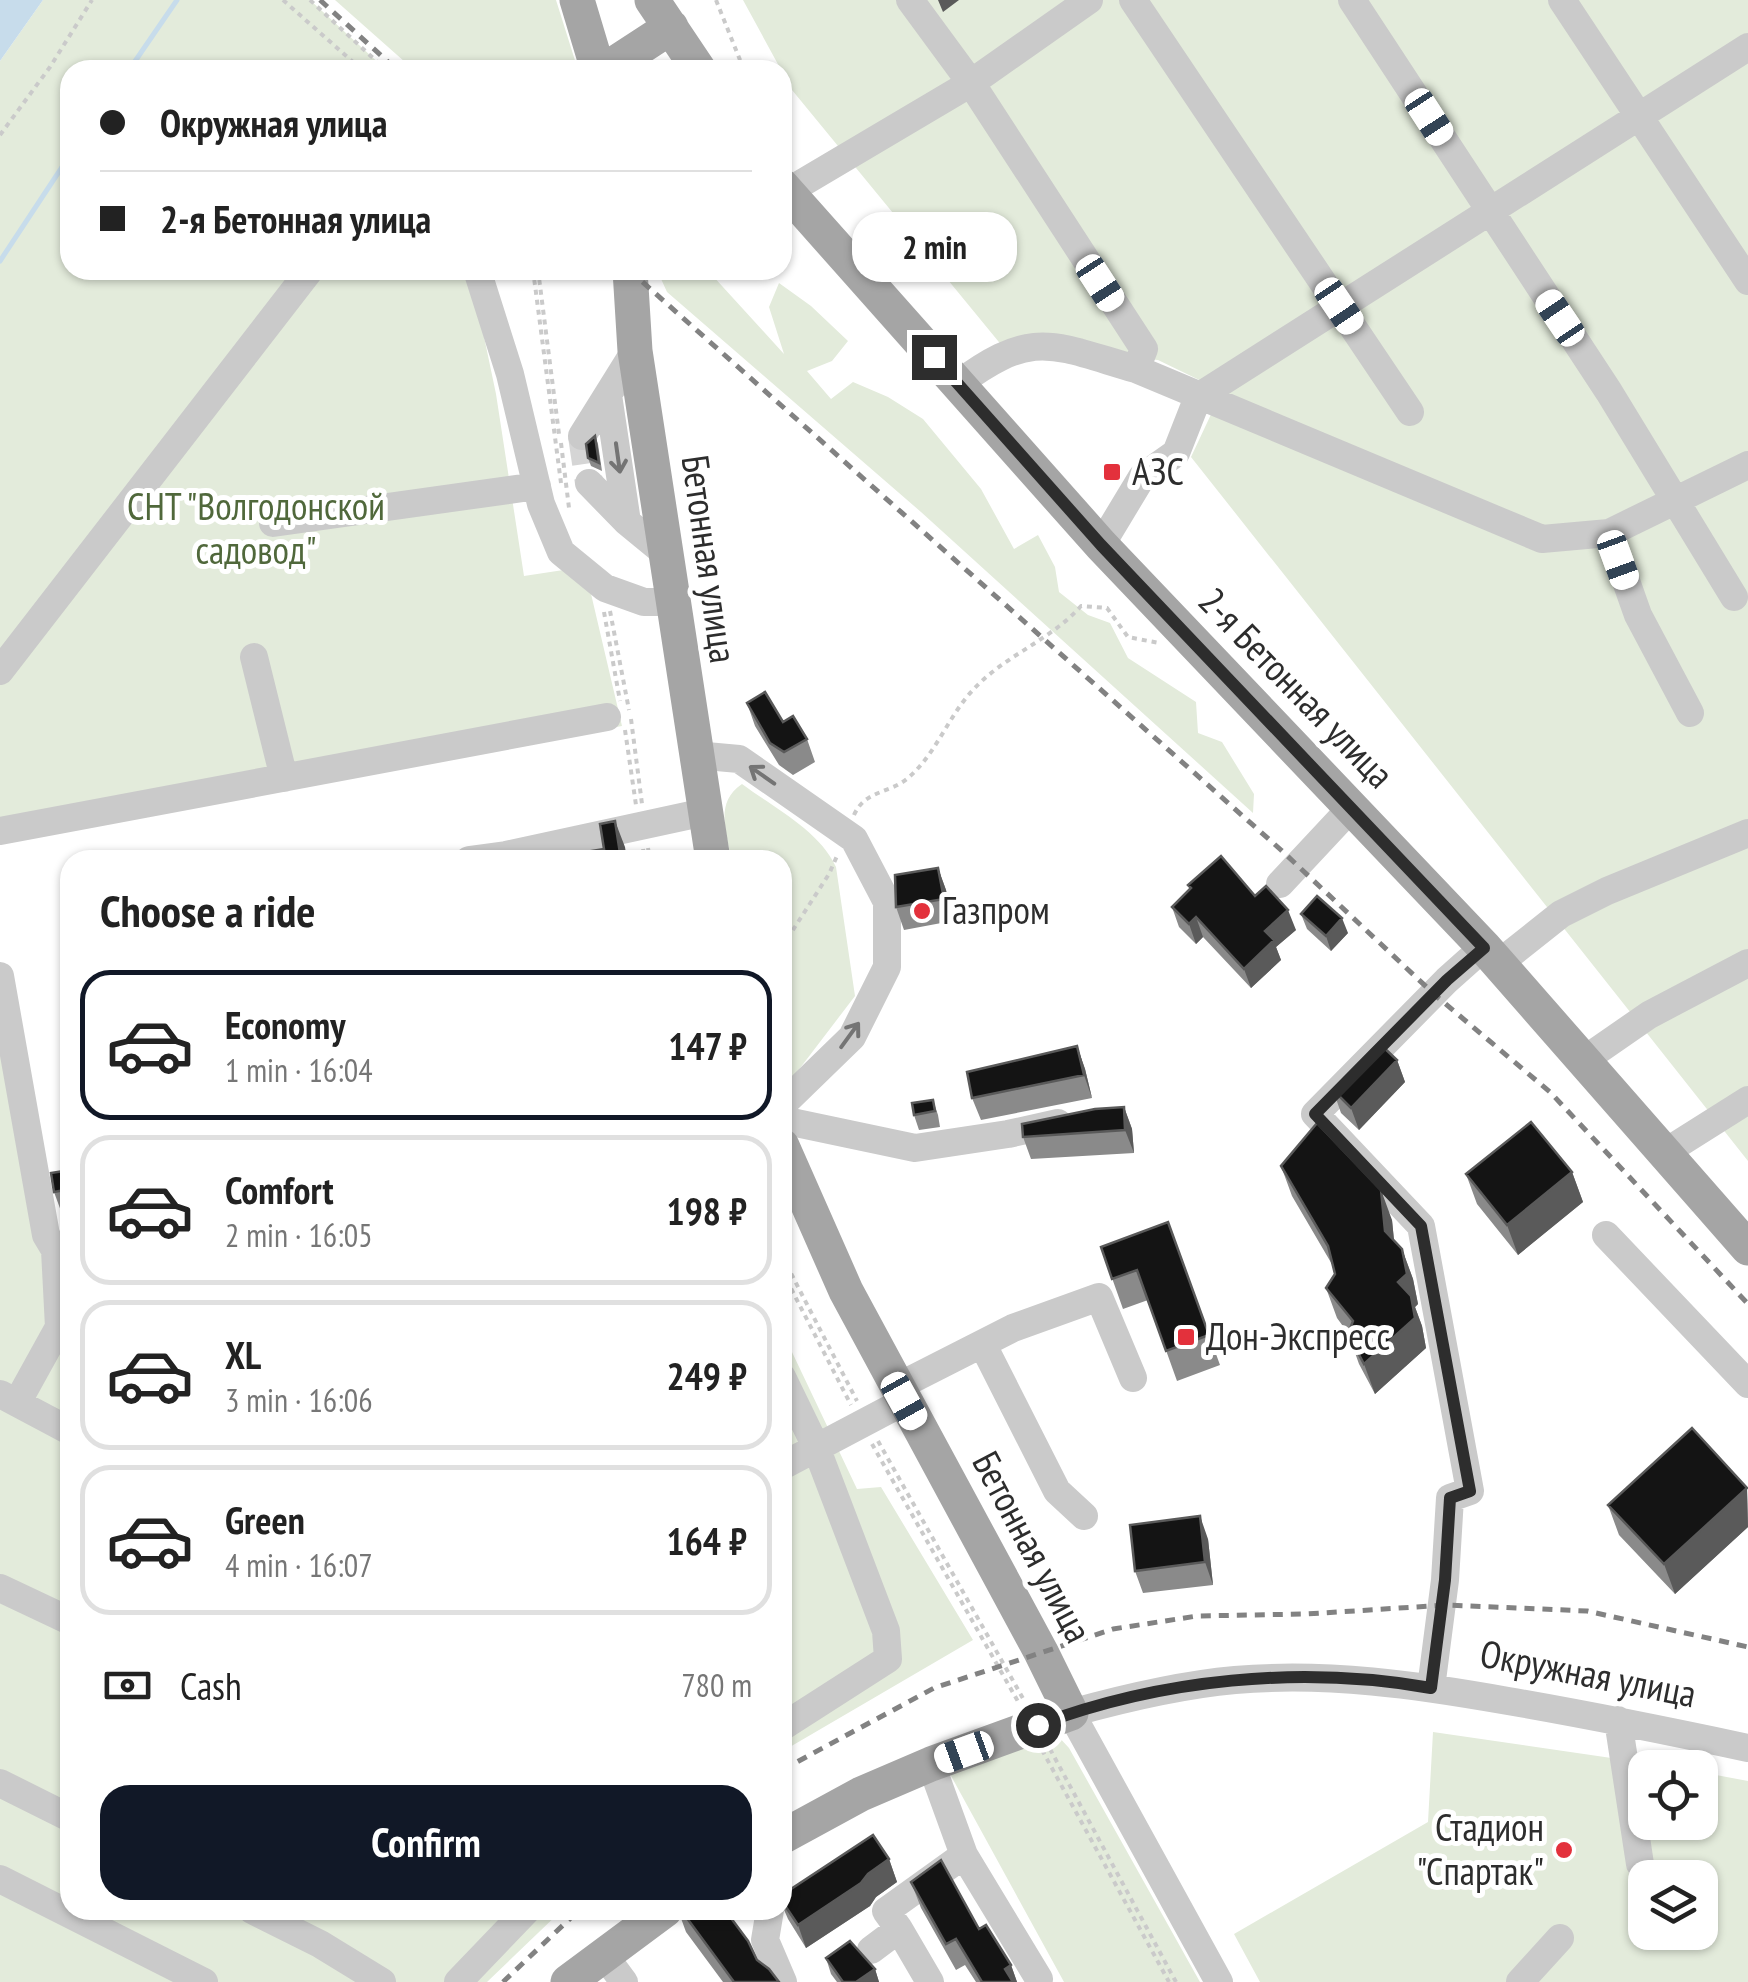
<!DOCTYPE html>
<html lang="en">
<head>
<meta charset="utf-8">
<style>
	body { margin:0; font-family:"PT Sans Narrow",sans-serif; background:#f6f6f6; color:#222; height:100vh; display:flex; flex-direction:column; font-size:38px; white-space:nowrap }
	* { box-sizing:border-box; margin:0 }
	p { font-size:32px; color:#767676 }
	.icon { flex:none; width:55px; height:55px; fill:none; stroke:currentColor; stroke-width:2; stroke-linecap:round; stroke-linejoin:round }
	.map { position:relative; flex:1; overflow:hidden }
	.sheet { position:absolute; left:60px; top:850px; width:732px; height:1070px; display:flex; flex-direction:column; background:#fff; border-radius:30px; box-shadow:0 2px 8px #0004 }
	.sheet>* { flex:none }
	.guide { position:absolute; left:60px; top:60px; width:732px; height:220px; border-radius:30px; box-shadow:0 2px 8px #0004; display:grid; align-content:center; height:220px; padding:0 40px; background:#fff }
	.tools { position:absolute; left:1628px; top:1750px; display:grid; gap:20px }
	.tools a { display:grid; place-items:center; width:90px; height:90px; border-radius:20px; background:#fff; box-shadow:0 2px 8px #0004; font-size:50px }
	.end { position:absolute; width:45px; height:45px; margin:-22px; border:12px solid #2d2d2d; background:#fff; box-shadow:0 0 0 5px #fff }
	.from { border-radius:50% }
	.bubble { position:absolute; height:70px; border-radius:30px; background:#fff; box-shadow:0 2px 8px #0004; font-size:32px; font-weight:600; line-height:70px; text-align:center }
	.car { position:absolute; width:30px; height:60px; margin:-30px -15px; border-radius:12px; box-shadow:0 0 8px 2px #0007; background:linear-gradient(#fff 24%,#345 0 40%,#fff 0 76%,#345 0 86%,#fff 0) }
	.guide b { display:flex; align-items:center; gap:35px; height:95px; font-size:38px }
	.guide b+b { border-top:2px solid #e0e0e0 }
	.guide i { width:25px; height:25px; background:#222 }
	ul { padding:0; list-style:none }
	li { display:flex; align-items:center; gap:30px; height:150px; margin:0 20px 15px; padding:0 20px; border:5px solid #e0e0e0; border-radius:30px }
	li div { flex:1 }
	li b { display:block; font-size:38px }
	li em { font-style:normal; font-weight:600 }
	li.current { border-color:#111827 }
	li>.icon { width:90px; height:90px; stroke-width:1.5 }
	h2 { padding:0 40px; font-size:45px; line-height:120px }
	.pay { display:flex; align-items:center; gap:25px; height:110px; padding:0 40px; font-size:38px }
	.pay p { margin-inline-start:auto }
	.action { display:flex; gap:20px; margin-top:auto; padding:20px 40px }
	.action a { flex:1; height:115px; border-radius:30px; background:#111827; color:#fff; font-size:40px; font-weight:600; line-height:115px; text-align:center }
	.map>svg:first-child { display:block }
</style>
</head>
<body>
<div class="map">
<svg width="1748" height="1982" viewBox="0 0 1748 1982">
	<rect width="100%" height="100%" fill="#fff"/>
	<path fill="#e3ebdb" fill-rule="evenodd" d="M43,0H310L383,67L384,70H70V270H470L496,394L524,576L570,569L588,581L622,726L0,839V61Z
		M335,0H556L578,70H414Z
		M743,0H1748V1161L1191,457L1222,391L1158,360L1003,347L792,90Z
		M657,270H744L712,275L784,354L769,307L779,283L811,306L848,341L832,361L807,371L831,399L853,382L888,397L923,419L981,489L1014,549L1038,535L1055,567L1059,592L1088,615L1110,623L1128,658L1196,702L1198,733L1222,742L1254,794L1253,813L921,512L667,292Z
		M742,784C774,808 819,830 836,867L855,996L794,1076L783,1075L782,860H731C727,831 714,803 742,784Z
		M0,1004L40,1221L70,1252V1910H562L487,1982H0Z
		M782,1331L857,1489L881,1487L973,1640L783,1751Z
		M1433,1732L1673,1767L1645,1768V1822H1700V1772L1748,1781V1982H1260L1234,1934L1428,1822ZM1645,1878H1700V1932H1645Z
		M1057,1735L1069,1748L1200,1982H1064L950,1774Z"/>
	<path fill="#c7dceb" d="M0,0H43L0,61Z"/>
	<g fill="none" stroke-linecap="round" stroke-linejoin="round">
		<path stroke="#c7dceb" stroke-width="5" d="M129,70L177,0
			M0,261L70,155"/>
		<path stroke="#d5d5d5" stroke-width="28" stroke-dasharray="28 14" stroke-linecap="butt" d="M582,436L589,483"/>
		<path stroke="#cacaca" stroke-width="4" stroke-dasharray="5 5" stroke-linecap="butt" d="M283,0L362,70
			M310,0L386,70
			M716,0L744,70
			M0,135L50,67L92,0
			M533,270L561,483
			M538,270L559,434
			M561,443L569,508
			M610,611L629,710
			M604,612L620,701
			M631,719L642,804
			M625,730L636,805
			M854,815C865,790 889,794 908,778C936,754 948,717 972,691C1003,656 1050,641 1081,606L1107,608L1128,637L1159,643
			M648,848L650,860
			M643,849L645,860
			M782,947L829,874L837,856
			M782,1256L857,1401
			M782,1271L851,1405
			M878,1441L1025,1702
			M872,1444L1020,1705
			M1050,1749L1176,1982
			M1042,1750L1169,1982"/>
		<path stroke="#cacaca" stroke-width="28" d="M910,0L971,83L1144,349L1136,369
			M1133,0L1410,412
			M1352,0L1609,392L1734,597
			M1562,0L1748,281
			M787,192L971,83L1089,0
			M477,270L510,374L541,504L561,552L605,588L644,602H672
			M958,384C1033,328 1052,345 1136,369L1542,539L1609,533L1748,465
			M608,395L627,522
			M582,436L635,351
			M589,483L627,522L666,554
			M273,523L537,486
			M1609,533L1638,615L1690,713
			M1101,545L1142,477L1176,453L1198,397L1748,47
			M254,657L284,778
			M0,671L310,270
			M695,755L739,759L854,839L887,902V967L852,1037L782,1105
			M0,831L607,717
			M469,860L506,855L705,812
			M1280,884L1351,808
			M1498,964L1561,914L1607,891L1748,833
			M0,976L46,1235L55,1250L70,1248
			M1584,1060L1649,1015L1748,963
			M782,1120L915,1148L1008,1134L1058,1123
			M1664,1153L1748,1100
			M1606,1235L1748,1384
			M983,1345L1057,1491L1084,1516
			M782,1377L816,1447L886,1631L888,1659L782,1727
			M897,1387L1013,1328L1099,1297L1133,1378
			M0,1394L70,1431
			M17,1403L59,1327L55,1250
			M782,1466L905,1401
			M0,1588L70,1621
			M1431,1688L1445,1580L1450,1498L1470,1491L1421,1226L1315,1114L1447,980L1484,947
			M1618,1720L1640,1864
			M0,1783L70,1818
			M964,1855L1039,1979
			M0,1879L204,1982
			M252,1910L320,1944L382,1982
			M770,1910L765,1940L783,1982
			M899,1929L930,1982
			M871,1950L899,1929L886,1911L964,1855L931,1764
			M604,1955L624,1982
			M458,1982L527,1910
			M1219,1982L1071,1713C1125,1698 1179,1685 1235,1680C1327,1672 1418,1685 1508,1701C1589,1715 1668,1731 1748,1748
			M1520,1982L1560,1938"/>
		<path stroke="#a5a5a5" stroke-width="35" d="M577,0L598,70
			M652,0L699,70
			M605,70L671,27
			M782,186L1101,545L1484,947L1748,1248
			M630,270L635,351L713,860
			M782,1146L846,1291L1041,1652L1071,1713L931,1764L861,1794L782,1837
			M568,1982L665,1910"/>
		<path stroke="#828282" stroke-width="5" stroke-dasharray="10 8" stroke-linecap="butt" d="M320,0L397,70
			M629,270L1281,850L1435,995L1550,1092L1748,1304
			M782,1770L934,1688L1113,1629L1197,1616L1306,1614L1447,1605L1587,1611L1748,1647
			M503,1982L579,1910"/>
	</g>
	<path fill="#8a8a8a" d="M595,436L598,444L602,471L591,466L588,458Z
		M747,703L783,722L807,739L815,762L793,775L779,765L755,726Z
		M938,868L946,890L952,921L904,930L896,907Z
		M1188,885L1255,896L1296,930L1276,947L1281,960L1251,988L1203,937L1196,944L1179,927L1172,907L1190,889Z
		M1301,914L1348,933L1331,951L1307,929Z
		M1077,1046L1085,1069L1092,1098L981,1120L972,1098Z
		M1397,1060L1405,1082L1359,1130L1341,1113L1333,1090Z
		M933,1100L938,1115L940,1127L919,1130L914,1115Z
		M1124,1107L1132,1129L1134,1153L1031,1159L1023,1137Z
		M1281,1166L1392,1220L1394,1240L1402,1249L1413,1279L1418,1304L1415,1307L1422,1326L1426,1348L1375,1394L1359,1364L1348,1333L1337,1318L1326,1288L1335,1274L1333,1266L1292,1196Z
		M70,1170V1221L65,1222L54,1192Z
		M1572,1172L1583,1202L1518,1255L1477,1204L1466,1174Z
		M1168,1222L1220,1365L1177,1381L1148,1300L1123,1309L1101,1247Z
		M1747,1488L1748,1527L1675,1594L1619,1535L1608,1505Z
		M1208,1539L1213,1585L1143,1593L1135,1571Z
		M889,1859L897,1882L876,1897L870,1906L806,1948L788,1919L782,1905V1895Z
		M911,1882L979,1929L1011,1965L1017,1982H976L965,1965L956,1970L921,1908Z
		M678,1910H725L757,1960L779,1982H723L686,1932Z
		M826,1958L875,1969L879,1982H837L831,1974Z"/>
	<path fill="#5a5a5a" d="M938,0H959L943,12Z
		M615,821L625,847L627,860H621Z
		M938,868L946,890L952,921L944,899Z
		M1288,910L1296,930L1276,947L1281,960L1251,988L1244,969L1265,931Z
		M1196,917L1203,937L1196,944L1189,924Z
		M1342,918L1348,933L1331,951L1326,936Z
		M1077,1046L1085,1069L1092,1098L1084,1075Z
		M1397,1060L1405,1082L1359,1130L1351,1108Z
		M1124,1107L1132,1129L1134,1153L1125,1130Z
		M1572,1172L1583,1202L1518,1255L1507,1225Z
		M1381,1190L1392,1220L1396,1261L1385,1231Z
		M1402,1249L1413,1279L1418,1304L1415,1307L1422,1326L1426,1348L1375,1394L1364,1364L1398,1282Z
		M1747,1488L1748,1527L1675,1594L1664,1564Z
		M1200,1516L1208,1539L1213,1585L1205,1562Z
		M889,1859L897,1882L876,1897L870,1906L806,1948L798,1925Z
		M1011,1965L1017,1982H1010L1005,1969Z
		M875,1969L879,1982H856Z"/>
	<path fill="#141414" stroke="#5a5a5a" stroke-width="2.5" d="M595,436L599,463L588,458L586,444Z
		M765,692L783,722L793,716L807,739L784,752L770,743L747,703Z
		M615,821L621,860H537L604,849L600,824Z
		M1221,856L1255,896L1266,886L1288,910L1265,931L1274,940L1244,969L1196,917L1189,924L1172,907L1191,888L1188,885Z
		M938,868L944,899L896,907L895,875Z
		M1317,896L1342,918L1326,936L1301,914Z
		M1379,1043L1397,1060L1351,1108L1333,1090Z
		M1077,1046L1084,1075L972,1098L967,1072Z
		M933,1100L935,1111L914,1115L912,1103Z
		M1124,1107L1125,1130L1023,1137L1022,1124L1095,1109Z
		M1531,1122L1572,1172L1507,1225L1466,1174Z
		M1317,1123L1381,1190L1385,1231L1402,1249L1407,1274L1398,1282L1411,1296L1415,1318L1364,1364L1348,1334L1353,1321L1326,1288L1335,1274L1328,1246L1281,1166Z
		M70,1170V1189L54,1192L51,1173Z
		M1168,1222L1209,1335L1166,1351L1137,1270L1112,1279L1101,1247Z
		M1692,1428L1747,1488L1664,1564L1608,1505Z
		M1200,1516L1205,1562L1135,1571L1130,1525Z
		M873,1835L889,1859L868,1874L861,1883L798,1925L782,1901V1895Z
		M941,1860L979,1929L986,1925L1011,1965L1005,1969L1013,1982H982L956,1939L946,1944L911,1882Z
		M681,1910H725L748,1941L757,1960L769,1969L779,1982H734Z
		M850,1941L875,1969L856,1982H843L826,1958Z"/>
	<defs><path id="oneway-shaft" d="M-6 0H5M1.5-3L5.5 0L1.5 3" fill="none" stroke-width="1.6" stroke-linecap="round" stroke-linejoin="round" transform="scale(2.5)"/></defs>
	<g stroke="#747474">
		<use href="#oneway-shaft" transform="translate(618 458) rotate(82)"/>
		<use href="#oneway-shaft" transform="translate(762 775) rotate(-145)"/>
		<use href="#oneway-shaft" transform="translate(850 1035) rotate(-54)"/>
	</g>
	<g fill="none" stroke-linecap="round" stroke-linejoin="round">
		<path stroke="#2d2d2d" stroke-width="12" d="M934,357L1101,545L1484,948L1447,980L1315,1114L1421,1226L1470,1491L1450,1498L1445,1580L1431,1688C1300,1665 1161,1679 1038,1725"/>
	</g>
	<g fill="#e3313c" stroke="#fff" stroke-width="4">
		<rect x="1102" y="462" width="20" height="20" rx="5"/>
		<circle cx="922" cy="911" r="10"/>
		<rect x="1176" y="1327" width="20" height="20" rx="5"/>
		<circle cx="1564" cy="1850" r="10"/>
	</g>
	<g text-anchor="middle" stroke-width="10" stroke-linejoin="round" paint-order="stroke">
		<g font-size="38" fill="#2d2d2d" stroke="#fff" text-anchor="start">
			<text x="1132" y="485">АЗС</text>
			<text x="942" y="924">Газпром</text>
			<text x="1206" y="1350">Дон-Экспресс</text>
			<text x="1544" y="1841" text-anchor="end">Стадион<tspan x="1544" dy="44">"Спартак"</tspan></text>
		</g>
		<g font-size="38" fill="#50683b" stroke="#fff">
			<text x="256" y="520">СНТ "Волгодонской<tspan x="256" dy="44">садовод"</tspan></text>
		</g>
		<g font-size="38" fill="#2d2d2d" stroke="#fff">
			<text transform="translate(709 559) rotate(82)" y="13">Бетонная улица</text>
			<text transform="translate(1296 688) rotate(46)" y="13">2-я Бетонная улица</text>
			<text transform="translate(1032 1547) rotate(62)" y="13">Бетонная улица</text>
			<text transform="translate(1588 1674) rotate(11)" y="13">Окружная улица</text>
		</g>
	</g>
</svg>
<div class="tools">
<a><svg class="icon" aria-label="locate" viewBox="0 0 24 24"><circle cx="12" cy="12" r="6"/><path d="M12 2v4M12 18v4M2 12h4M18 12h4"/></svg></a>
<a><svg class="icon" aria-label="layers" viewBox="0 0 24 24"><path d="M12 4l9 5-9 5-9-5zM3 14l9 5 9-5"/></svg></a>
</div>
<i class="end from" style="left:1038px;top:1725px"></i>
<i class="end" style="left:934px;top:357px"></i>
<div class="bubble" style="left:852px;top:212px;width:165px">2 min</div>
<i class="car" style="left:1429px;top:117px;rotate:147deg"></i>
<i class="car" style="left:1100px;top:283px;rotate:147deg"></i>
<i class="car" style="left:1339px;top:306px;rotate:146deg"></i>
<i class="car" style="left:1560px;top:318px;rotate:326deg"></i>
<i class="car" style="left:1618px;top:560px;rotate:160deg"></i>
<i class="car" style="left:904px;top:1401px;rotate:151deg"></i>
<i class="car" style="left:964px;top:1752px;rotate:250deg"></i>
<div class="guide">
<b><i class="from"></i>Окружная улица</b>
<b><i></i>2-я Бетонная улица</b>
</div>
<section class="sheet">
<h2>Choose a ride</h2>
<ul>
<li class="current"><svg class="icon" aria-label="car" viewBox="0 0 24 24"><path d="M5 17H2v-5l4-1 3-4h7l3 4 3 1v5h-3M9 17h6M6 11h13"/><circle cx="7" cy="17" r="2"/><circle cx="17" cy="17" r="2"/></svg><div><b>Economy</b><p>1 min · 16:04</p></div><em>147 ₽</em></li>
<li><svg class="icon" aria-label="car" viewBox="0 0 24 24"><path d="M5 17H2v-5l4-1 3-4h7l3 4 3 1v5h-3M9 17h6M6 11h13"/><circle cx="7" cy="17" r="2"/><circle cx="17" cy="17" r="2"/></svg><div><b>Comfort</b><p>2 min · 16:05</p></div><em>198 ₽</em></li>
<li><svg class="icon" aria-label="car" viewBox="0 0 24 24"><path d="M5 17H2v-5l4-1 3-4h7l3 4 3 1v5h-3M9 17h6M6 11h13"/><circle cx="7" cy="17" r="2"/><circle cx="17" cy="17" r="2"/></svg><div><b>XL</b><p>3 min · 16:06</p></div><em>249 ₽</em></li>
<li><svg class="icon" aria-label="car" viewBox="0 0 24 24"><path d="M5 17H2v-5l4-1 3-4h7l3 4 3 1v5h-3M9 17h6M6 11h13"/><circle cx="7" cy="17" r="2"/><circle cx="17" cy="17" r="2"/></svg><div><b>Green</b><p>4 min · 16:07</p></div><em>164 ₽</em></li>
</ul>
<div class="pay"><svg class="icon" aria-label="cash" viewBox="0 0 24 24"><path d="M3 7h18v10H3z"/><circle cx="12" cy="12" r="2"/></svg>Cash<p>780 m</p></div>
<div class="action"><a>Confirm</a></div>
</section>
</div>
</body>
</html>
